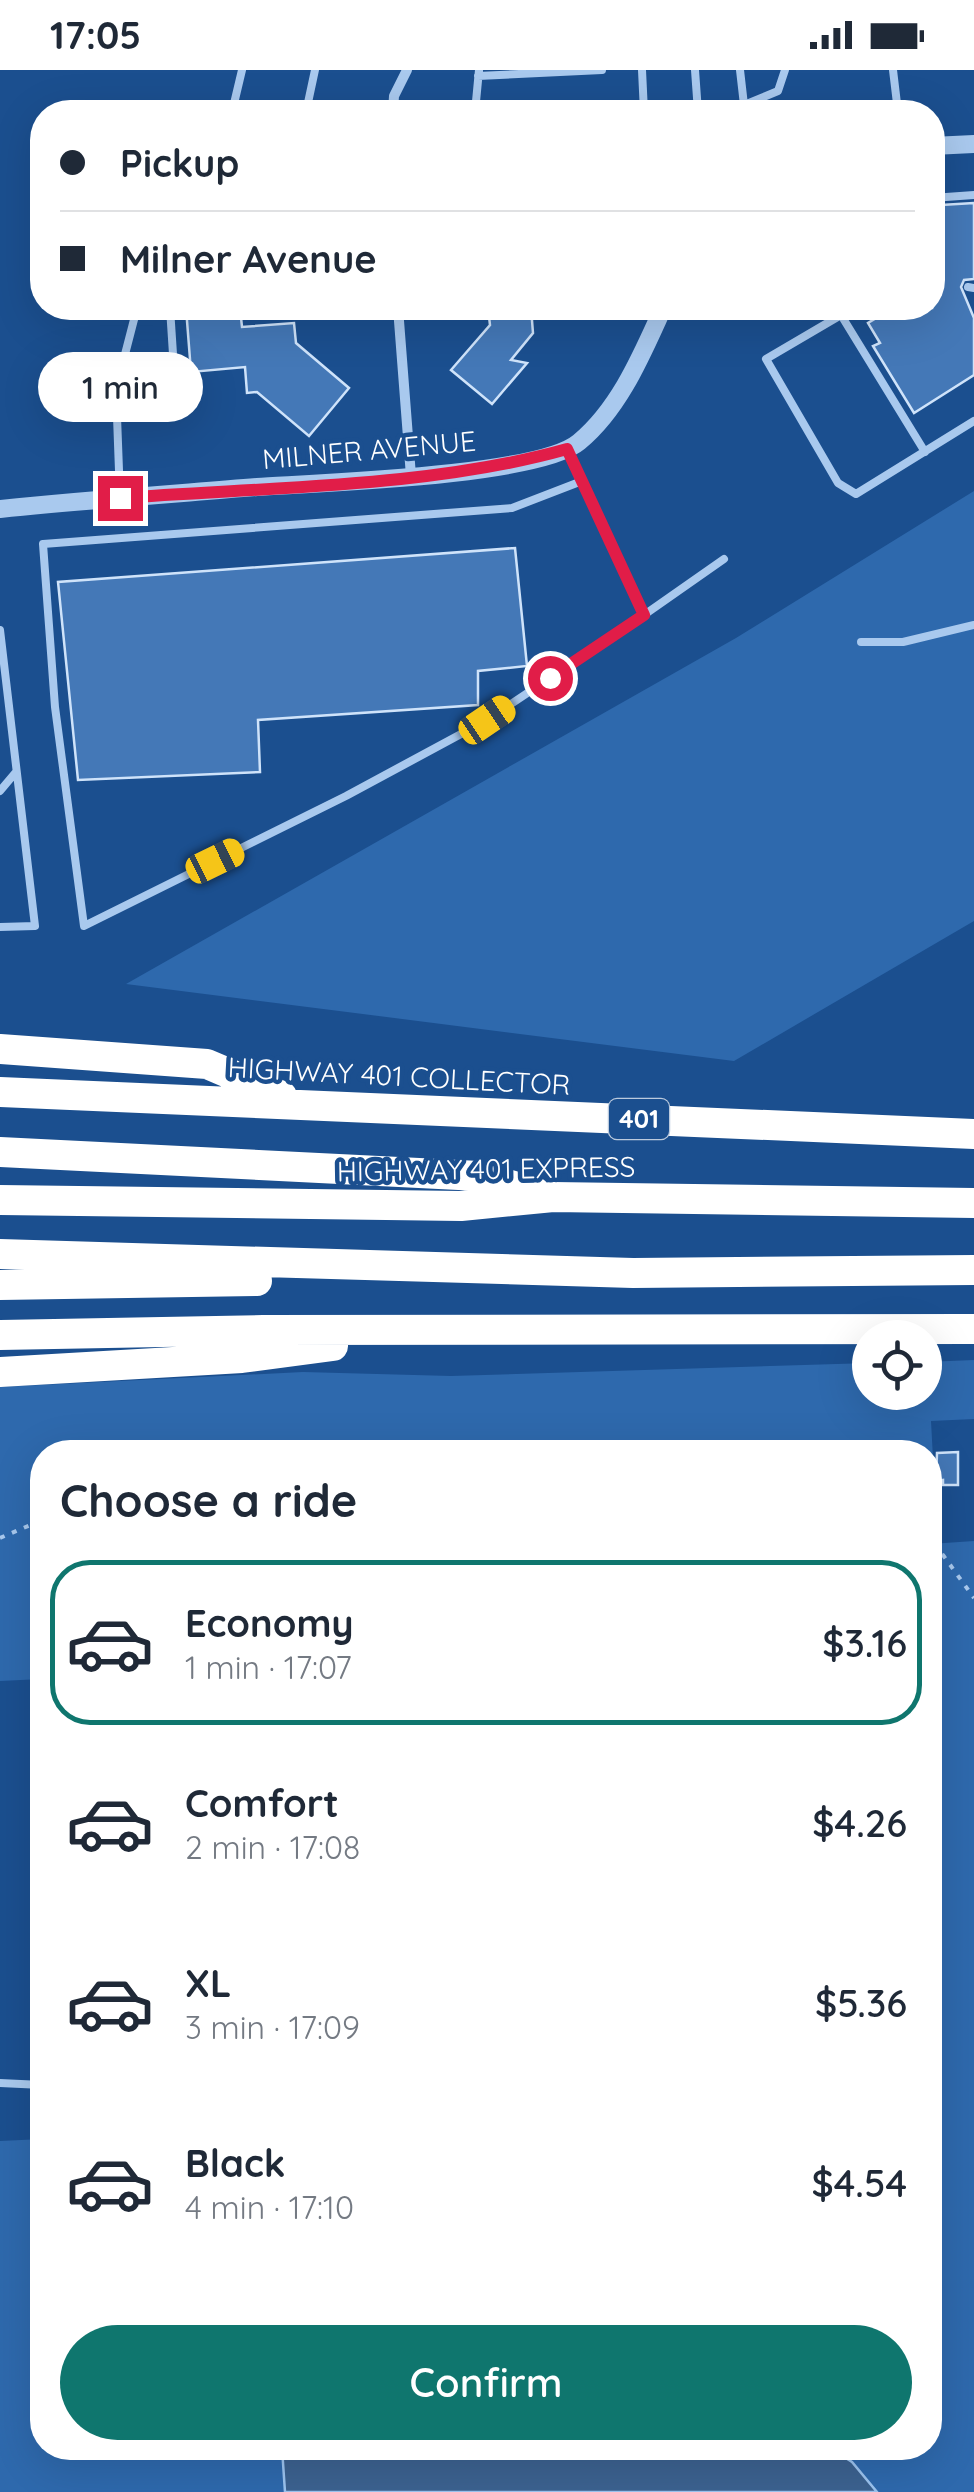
<!DOCTYPE html>
<html lang="en">
<head>
<meta charset="utf-8">
<style>
	body { margin:0; font-family:Quicksand,sans-serif; background:#f6f6f7; color:#1f2937; height:100vh; display:flex; flex-direction:column; font-size:38px; white-space:nowrap }
	* { box-sizing:border-box; margin:0 }
	p { font-size:32px; color:#747a83 }
	.icon { flex:none; width:55px; height:55px; fill:none; stroke:currentColor; stroke-width:2; stroke-linecap:round; stroke-linejoin:round }
	.map { position:relative; flex:1; overflow:hidden }
	.side { position:absolute; left:30px; top:1370px; width:912px; height:1020px; display:flex; flex-direction:column; background:#fff; border-radius:40px; box-shadow:0 10px 40px #0002 }
	.side>* { flex:none }
	.guide { position:absolute; left:30px; top:30px; width:915px; height:220px; border-radius:40px; box-shadow:0 10px 40px #0002; display:grid; align-content:center; height:220px; padding:0 30px; background:#fff }
	.fabs { position:absolute; left:852px; top:1250px; display:grid; gap:20px }
	.fabs a { display:grid; place-items:center; width:90px; height:90px; border-radius:50%; background:#fff; box-shadow:0 10px 40px #0002; font-size:50px }
	.end { position:absolute; width:45px; height:45px; margin:-22px; border:12px solid #e11d48; background:#fff; box-shadow:0 0 0 5px #fff }
	.from { border-radius:50% }
	.bubble { position:absolute; height:70px; border-radius:35px; background:#fff; box-shadow:0 10px 40px #0002; font-size:32px; font-weight:600; line-height:70px; text-align:center }
	.car { position:absolute; width:30px; height:60px; margin:-30px -15px; border-radius:12px; box-shadow:0 0 8px 2px #0007; background:linear-gradient(#f5c518 24%,#345 0 40%,#f5c518 0 76%,#345 0 86%,#f5c518 0) }
	.guide b { display:flex; align-items:center; gap:35px; height:95px; font-size:38px }
	.guide b+b { border-top:2px solid #e0e1e3 }
	.guide i { width:25px; height:25px; background:#1f2937 }
	ul { padding:0; list-style:none }
	li { display:flex; align-items:center; gap:30px; height:165px; margin:0 20px 15px; padding:0 10px; border:5px solid transparent; border-radius:40px }
	li div { flex:1 }
	li b { display:block; font-size:38px }
	li em { font-style:normal; font-weight:600 }
	li.on { border-color:#0f766e }
	li>.icon { width:90px; height:90px; stroke-width:1.5 }
	h2 { padding:0 30px; font-size:45px; line-height:120px }
	.primary-button { display:flex; gap:20px; margin-top:auto; padding:20px 30px }
	.primary-button a { flex:1; height:115px; border-radius:60px; background:#0f766e; color:#fff; font-size:40px; font-weight:600; line-height:115px; text-align:center }
	.status { display:flex; justify-content:space-between; align-items:center; height:70px; padding:0 50px; background:#fff; direction:ltr }
	.status svg { height:28px; fill:currentColor }
	.map>svg:first-child { display:block }
</style>
</head>
<body>
<div class="status"><b>17:05</b><svg viewBox="0 0 49 12"><path d="M0 12V9h3v3zM5 12V6h3v6zM10 12V3h3v9zM15 12V0h3v12zM26 1h20v11H26zM47 4h2v5h-2z"/></svg></div>
<div class="map">
<svg width="974" height="2422" viewBox="0 0 974 2422">
	<rect width="100%" height="100%" fill="#1b4f8f"/>
	<path fill="#2e69ad" d="M974,421V851L734,991L126,914L736,568Z
		M974,1290V1349L931,1351L935,1426H930V1382H42V1609L0,1611V1317L303,1302L451,1306L870,1293V1322H925V1292Z
		M974,1471V2422H877L852,2392L830,2378H930V1474Z
		M42,2069V2378H282L285,2422H0V2071Z"/>
	<path fill="#3c6290" stroke="#9cc4f0" stroke-width="2.5" d="M282,2378H830L852,2392L877,2422H285Z"/>
	<path fill="#4478b7" stroke="#cfe3fa" stroke-width="2.5" d="M974,133V209L964,210L961,217L974,248V305L914,343L873,276L880,273L868,253L893,238H932V141L941,135Z
		M186,238H240L242,257L294,253L296,273L349,318L309,366L257,322L247,323L245,297L191,302Z
		M488,238H531L533,263L511,290L527,293L492,334L451,300L490,255Z
		M515,478L527,596L478,601V635L258,650L260,702L78,710L58,512Z
		M958,1382V1415H943V1410L936,1411L937,1383Z"/>
	<g fill="none" stroke-linecap="round" stroke-linejoin="round">
		<path stroke="#a9c9ee" stroke-width="4" stroke-dasharray="5 8" stroke-linecap="butt" d="M0,1468L42,1450
			M930,1480L943,1485L974,1528"/>
		<path stroke="#a9c9ee" stroke-width="8" d="M642,0L644,42
			M695,0L698,42
			M740,0L744,35
			M893,0L898,42
			M478,6L602,0
			M232,42L242,0
			M306,42L315,0
			M475,42L479,0
			M727,42L778,21L785,0
			M932,128L974,125
			M968,217L974,218
			M137,238L116,319L175,315L170,238
			M116,319L120,428
			M567,379L644,545L724,489
			M925,382L841,245L766,289L838,413L856,424L974,351
			M582,411L512,438L43,474L55,637L84,856L346,726L487,650L644,545
			M0,560L35,856L0,857
			M861,572H903L974,555
			M0,721L16,702
			M0,2013L42,2015"/>
		<path stroke="#a9c9ee" stroke-width="10" d="M393,42L394,26L407,0
			M398,238L411,406"/>
		<path stroke="#a9c9ee" stroke-width="18" d="M932,76L974,74
			M0,439C86,430 172,424 257,417C319,413 539,406 579,372C620,338 642,284 663,238"/>
		<path stroke="#fff" stroke-width="30" d="M0,979L207,994L282,1026
			M0,1022L974,1064
			M0,1082L479,1106L535,1122
			M0,1130L461,1136L553,1127L974,1133
			M0,1184L633,1203L974,1200
			M0,1215L257,1211
			M0,1265L263,1260L974,1259
			M0,1302L242,1288L333,1276"/>
	</g>
	<g fill="none" stroke-linecap="round" stroke-linejoin="round">
		<path stroke="#e11d48" stroke-width="12" d="M120,428C264,417 429,418 567,379L644,545L550,608"/>
	</g>
	<g text-anchor="middle" stroke-width="9" stroke-linejoin="round" paint-order="stroke">
		<rect fill="#1b4f8f" stroke="#bbcadd" stroke-width="2.5" x="609" y="1029" width="60" height="40" rx="8"/>
		<g font-size="25" font-weight="bold" fill="#fff">
			<text x="639" y="1058">401</text>
		</g>
		<g font-size="28" fill="#fff" stroke="#1b4f8f">
			<text transform="translate(369 380) rotate(-5)" y="10">MILNER AVENUE</text>
			<text transform="translate(399 1006) rotate(3)" y="10">HIGHWAY 401 COLLECTOR</text>
			<text transform="translate(486 1099) rotate(-1)" y="10">HIGHWAY 401 EXPRESS</text>
		</g>
	</g>
</svg>
<div class="fabs">
<a><svg class="icon" aria-label="locate" viewBox="0 0 24 24"><circle cx="12" cy="12" r="6"/><path d="M12 2v4M12 18v4M2 12h4M18 12h4"/></svg></a>
</div>
<i class="end from" style="left:550px;top:608px"></i>
<i class="end" style="left:120px;top:428px"></i>
<div class="bubble" style="left:38px;top:282px;width:165px">1 min</div>
<i class="car" style="left:487px;top:650px;rotate:56deg"></i>
<i class="car" style="left:215px;top:791px;rotate:64deg"></i>
<div class="guide">
<b><i class="from"></i>Pickup</b>
<b><i></i>Milner Avenue</b>
</div>
<section class="side">
<h2>Choose a ride</h2>
<ul>
<li class="on"><svg class="icon" aria-label="car" viewBox="0 0 24 24"><path d="M5 17H2v-5l4-1 3-4h7l3 4 3 1v5h-3M9 17h6M6 11h13"/><circle cx="7" cy="17" r="2"/><circle cx="17" cy="17" r="2"/></svg><div><b>Economy</b><p>1 min · 17:07</p></div><em>$3.16</em></li>
<li><svg class="icon" aria-label="car" viewBox="0 0 24 24"><path d="M5 17H2v-5l4-1 3-4h7l3 4 3 1v5h-3M9 17h6M6 11h13"/><circle cx="7" cy="17" r="2"/><circle cx="17" cy="17" r="2"/></svg><div><b>Comfort</b><p>2 min · 17:08</p></div><em>$4.26</em></li>
<li><svg class="icon" aria-label="car" viewBox="0 0 24 24"><path d="M5 17H2v-5l4-1 3-4h7l3 4 3 1v5h-3M9 17h6M6 11h13"/><circle cx="7" cy="17" r="2"/><circle cx="17" cy="17" r="2"/></svg><div><b>XL</b><p>3 min · 17:09</p></div><em>$5.36</em></li>
<li><svg class="icon" aria-label="car" viewBox="0 0 24 24"><path d="M5 17H2v-5l4-1 3-4h7l3 4 3 1v5h-3M9 17h6M6 11h13"/><circle cx="7" cy="17" r="2"/><circle cx="17" cy="17" r="2"/></svg><div><b>Black</b><p>4 min · 17:10</p></div><em>$4.54</em></li>
</ul>
<div class="primary-button"><a>Confirm</a></div>
</section>
</div>
</body>
</html>
